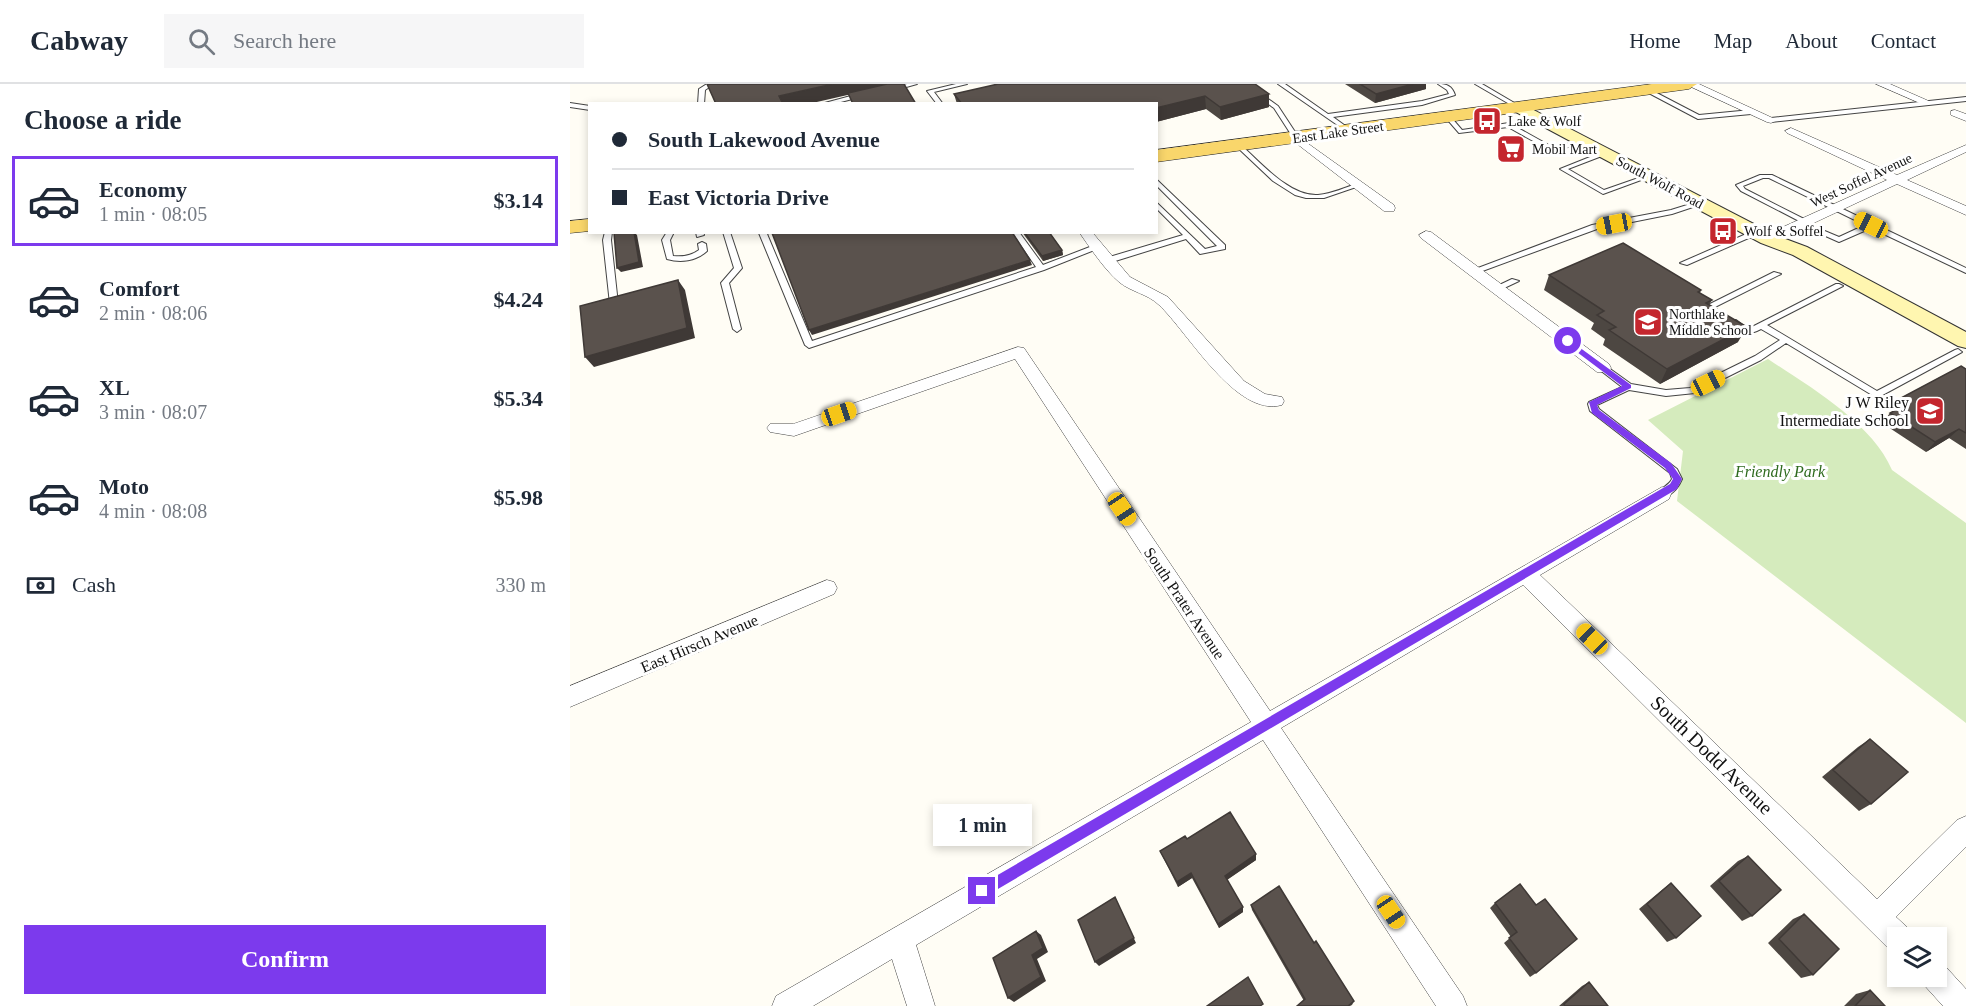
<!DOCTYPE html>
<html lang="en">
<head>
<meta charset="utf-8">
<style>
	body { margin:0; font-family:Georgia,serif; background:#f6f6f7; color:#1f2937; height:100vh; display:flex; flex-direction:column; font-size:22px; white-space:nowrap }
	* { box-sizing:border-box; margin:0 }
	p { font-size:20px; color:#747a83 }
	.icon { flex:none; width:33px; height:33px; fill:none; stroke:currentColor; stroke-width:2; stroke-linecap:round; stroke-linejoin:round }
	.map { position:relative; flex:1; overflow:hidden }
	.details { display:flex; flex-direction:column; background:#fff; width:570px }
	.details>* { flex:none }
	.hud { position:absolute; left:18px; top:18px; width:570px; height:132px; border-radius:0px; box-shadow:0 3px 9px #0003; display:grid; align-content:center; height:132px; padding:0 24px; background:#fff }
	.buttons { position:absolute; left:1317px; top:843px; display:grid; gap:12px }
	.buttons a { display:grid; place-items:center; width:60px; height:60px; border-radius:0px; background:#fff; box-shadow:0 3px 9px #0003; font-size:30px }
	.end { position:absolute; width:27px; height:27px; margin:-14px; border:8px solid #7c3aed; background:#fff; box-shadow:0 0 0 3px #fff }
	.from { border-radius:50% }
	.bubble { position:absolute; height:42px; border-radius:0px; background:#fff; box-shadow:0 3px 9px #0003; font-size:20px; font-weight:800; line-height:42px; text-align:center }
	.car { position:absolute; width:18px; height:36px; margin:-18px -9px; border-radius:8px; box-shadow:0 0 4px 2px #0007; background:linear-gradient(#f5c518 24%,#345 0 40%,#f5c518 0 76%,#345 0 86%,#f5c518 0) }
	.hud b { display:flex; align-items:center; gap:21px; height:57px; font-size:22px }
	.hud b+b { border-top:2px solid #e0e1e3 }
	.hud i { width:15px; height:15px; background:#1f2937 }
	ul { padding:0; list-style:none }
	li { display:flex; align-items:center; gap:18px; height:90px; margin:0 12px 9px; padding:0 12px; border:3px solid transparent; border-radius:0px }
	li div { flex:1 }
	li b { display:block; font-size:22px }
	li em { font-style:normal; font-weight:800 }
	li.on { border-color:#7c3aed }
	li>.icon { width:54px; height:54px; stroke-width:1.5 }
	h2 { padding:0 24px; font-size:27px; line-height:72px }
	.pay { display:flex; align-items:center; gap:15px; height:66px; padding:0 24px; font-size:22px }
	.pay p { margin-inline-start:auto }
	.primary-button { display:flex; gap:12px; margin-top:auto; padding:12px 24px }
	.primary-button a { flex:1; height:69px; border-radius:0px; background:#7c3aed; color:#fff; font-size:24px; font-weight:800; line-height:69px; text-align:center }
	header { display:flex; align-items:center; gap:36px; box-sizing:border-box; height:84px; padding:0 30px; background:#fff; border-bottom:2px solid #e0e1e3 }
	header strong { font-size:28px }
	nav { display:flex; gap:33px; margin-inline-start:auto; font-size:21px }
	.search { width:420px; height:54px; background:#f6f6f7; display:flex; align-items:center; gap:15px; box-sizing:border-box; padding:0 21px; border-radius:0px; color:#747a83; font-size:22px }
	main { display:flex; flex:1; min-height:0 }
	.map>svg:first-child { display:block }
</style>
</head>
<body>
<header>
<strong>Cabway</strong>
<div class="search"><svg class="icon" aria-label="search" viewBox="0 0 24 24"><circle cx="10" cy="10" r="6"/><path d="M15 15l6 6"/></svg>Search here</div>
<nav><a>Home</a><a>Map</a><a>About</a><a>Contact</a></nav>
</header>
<main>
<section class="details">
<h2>Choose a ride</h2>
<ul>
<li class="on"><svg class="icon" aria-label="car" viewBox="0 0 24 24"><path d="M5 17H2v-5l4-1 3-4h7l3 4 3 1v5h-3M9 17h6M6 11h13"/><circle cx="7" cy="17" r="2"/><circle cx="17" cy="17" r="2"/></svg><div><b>Economy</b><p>1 min · 08:05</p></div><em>$3.14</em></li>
<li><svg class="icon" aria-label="car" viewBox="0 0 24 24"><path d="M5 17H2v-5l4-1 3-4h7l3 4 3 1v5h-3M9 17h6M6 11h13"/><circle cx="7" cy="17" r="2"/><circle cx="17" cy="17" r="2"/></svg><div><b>Comfort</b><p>2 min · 08:06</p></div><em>$4.24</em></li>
<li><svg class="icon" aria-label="car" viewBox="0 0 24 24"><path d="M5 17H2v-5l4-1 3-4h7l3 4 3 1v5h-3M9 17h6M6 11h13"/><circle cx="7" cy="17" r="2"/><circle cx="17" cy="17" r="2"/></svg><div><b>XL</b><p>3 min · 08:07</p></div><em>$5.34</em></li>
<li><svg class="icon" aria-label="car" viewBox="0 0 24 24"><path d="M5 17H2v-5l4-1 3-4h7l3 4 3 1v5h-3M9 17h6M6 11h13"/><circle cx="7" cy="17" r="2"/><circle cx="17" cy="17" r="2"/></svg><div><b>Moto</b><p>4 min · 08:08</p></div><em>$5.98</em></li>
</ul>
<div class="pay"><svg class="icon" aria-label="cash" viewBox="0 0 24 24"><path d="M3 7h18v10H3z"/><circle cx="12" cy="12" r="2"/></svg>Cash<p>330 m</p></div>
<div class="primary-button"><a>Confirm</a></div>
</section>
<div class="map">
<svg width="1396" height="922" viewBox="0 0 1396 922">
	<rect width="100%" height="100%" fill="#fffdf5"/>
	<path fill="#d5ebbd" d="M1198,275C1240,303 1302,339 1322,386L1396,439V639L1107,417L1113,367L1078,336Z"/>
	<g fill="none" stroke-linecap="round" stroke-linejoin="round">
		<g stroke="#444" stroke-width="2">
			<path id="service" d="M137,0H144L135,6L134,20H128L129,5Z
				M337,0H347L322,7L319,5Z
				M386,0H397L364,8L373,20H367L357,7Z
				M670,0H677L708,22L729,54L728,55H724L704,24Z
				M708,0H715L758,30L852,17L879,10L877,6L868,0C877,0 882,2 885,11L852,21L763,33L781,46L782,47L779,49Z
				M905,0H912L953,24L948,25Z
				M1075,5H1079L1129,31L1181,26L1184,28L1181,30L1128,35L1075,7Z
				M292,9L295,11L294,12L263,20H251Z
				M1396,13V17L1201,38L1198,36L1201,34Z
				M0,19L20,22V26L0,23Z
				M876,32H880L892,46L939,39L984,64L1013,55L1016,57L983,68L938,43L889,49L876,34Z
				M667,61H671C691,79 720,113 748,111C762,110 776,103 789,99L792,101L754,114H736L725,111L703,97L667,63Z
				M1035,67L1038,69L1037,70L998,85L1034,106L1077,91L1082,92L1033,110L990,85Z
				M1190,91H1202L1396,184V189L1301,144L1269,158L1231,141L1229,140L1231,138L1171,107L1166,101ZM1193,94H1199L1295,141L1269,153L1238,140V137L1175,105L1173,102Z
				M586,95L655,161V165L630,170L616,155L542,178H536V174L613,151L586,124V118L635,165L647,162L586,101Z
				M1130,117L1132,118V120L1102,130L1027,145L907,189L900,187L1022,141L1101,126Z
				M1183,147L1190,149L1117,181L1110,179Z
				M35,148H42L41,156L48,220L44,222L40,220L33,156Z
				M97,148H104L100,156L103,172C113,173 121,172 129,166L128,160L132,158L136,160L137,167C126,177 111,179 97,175L92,156Z
				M126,148H133L134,151L127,153Z
				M153,148H160L172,184L159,199L171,245L167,248L163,245L151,199L164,184Z
				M201,148L197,150L242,257L466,183L442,148H449L473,181L525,161L532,163L474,186L239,264L235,261L189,149Z
				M1204,188L1211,190L1141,225H1135L1134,223Z
				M942,195L949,197L930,206H924L923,204Z
				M1266,200H1269L1273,202L1197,241L1307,307L1385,266L1388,265L1392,268L1307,314L1216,259L1191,276L1125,309L1096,312L1059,306L1027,321L1029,325L1107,385L1112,395C1108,404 1100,415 1088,413L1087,410C1091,403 1099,402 1102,395L1100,389L1020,327L1018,320L1019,318L1052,303L1030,286V282H1036L1061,300L1096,306L1120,304L1185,272L1210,256L1191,245C1175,253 1174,249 1160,240V236H1166L1178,245Z"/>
		</g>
		<g stroke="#444" stroke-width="1">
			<path id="minor" d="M1115,0H1129L1207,36L1201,39L1197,38Z
				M1306,0H1320L1361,18L1360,20H1352Z
				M1385,26L1396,30V37L1381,31V27Z
				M1221,44L1327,91L1396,61V68L1337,96L1396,122V131L1327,100L1203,158H1193L1191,155L1193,152L1317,96L1217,49L1215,47Z
				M726,51L824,121L825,124L824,127H814L722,56V52Z
				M856,147L861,148L1039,280L1041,284L1039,288H1027L851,154L849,151Z
				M509,148H522L560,193L598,213L674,297L695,310L712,313L714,317L712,321C666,334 618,248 589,221C578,210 561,208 549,198C534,185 521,165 509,148Z
				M448,263L454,264L700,627L1092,403L1099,405L1101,410L1099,415L970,491L1307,815L1387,736L1396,732V763L1326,833L1338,844L1341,854H1328V867L1318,864L953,501L711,644L893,912L897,922H866L693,656L346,861L365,922H337L322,875L243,922H202L206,912L681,638L445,275L224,352L200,348L197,344L200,340H223Z
				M257,496L264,498L267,504L264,510L0,623V602Z
				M1366,879L1375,882L1396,905V922H1373L1355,902L1351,892H1366Z"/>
		</g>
		<g stroke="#333" stroke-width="2">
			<path id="secondary" d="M950,19L1205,151L1237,163L1396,248V264L1388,262L1223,171L1191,159L944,27L942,24L944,21Z"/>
		</g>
		<g stroke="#222" stroke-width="1">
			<path id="primary" d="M1082,0H1127L1119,5L586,78V66Z
				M20,135V147L0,149V137Z"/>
		</g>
		<use href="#service" fill="#fff" fill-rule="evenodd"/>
		<use href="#minor" fill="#fff" fill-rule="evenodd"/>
		<use href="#secondary" fill="#fff6b0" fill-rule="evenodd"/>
		<use href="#primary" fill="#f9d66b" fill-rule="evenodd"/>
	</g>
	<path fill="#4d4742" d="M775,0H856V5L805,19Z
		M384,10H699V23L651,36L636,25L586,38V20H387Z
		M452,148H479L492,166L493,171L473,177Z
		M979,191L1131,206L1130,209L1142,216L1139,221L1168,258L1090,300L1033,261L1035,255L1021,245L1024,239L974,206Z
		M1396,285V365L1379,354L1356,368L1312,339L1320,329L1324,327L1320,325L1329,315Z
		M1300,655L1301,720L1289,727L1252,693L1288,663Z
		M617,755L686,770V776L657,796L673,823V828L649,844L622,794L608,803L590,767Z
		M1178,772L1182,832L1172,837L1140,802L1168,777Z
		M1101,799L1106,854L1097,858L1069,825L1093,805Z
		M950,800L966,889L960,893L934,859L941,853L920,824L925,819Z
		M681,821L744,859L784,917L782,921L780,922H727L734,917L682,826Z
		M1234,830L1243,891L1231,894L1198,859L1223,835Z
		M1019,898L1038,922H989L1012,902Z
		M1300,906L1315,922H1274L1286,910Z"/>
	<path fill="#3f3936" d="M263,0H326L238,20H213L209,12Z
		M843,0H856V5L805,19L806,10Z
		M699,10V23L651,36L650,23Z
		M635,12L636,25L586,38V24Z
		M64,148L67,151L73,183L51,188L47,184Z
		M492,166L493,171L473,177L472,172Z
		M460,176L462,181L242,251L239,246Z
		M108,196L115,206L125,254L24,283L15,273Z
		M1177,243L1168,258L1090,300L1097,285Z
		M1389,345L1379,354L1356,368L1365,358Z
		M686,770V776L655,797V792Z
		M621,789L622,794L608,803L607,798Z
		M545,813L566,859L529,882L525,878Z
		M673,823V828L649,844L648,840Z
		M466,847L471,851L478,868L467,875L476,897L444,918L438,914L462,871Z"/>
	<path fill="#5a524d" stroke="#3f3936" stroke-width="1.5" d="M137,0H263L209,12L213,20H146Z
		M317,0H334L346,20H283L278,9Z
		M428,0H685L699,10L650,23L635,12L586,24V20H392L384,10Z
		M790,0H843L806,10Z
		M64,148L69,178L47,184L44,149Z
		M203,148H442L460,176L239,246L202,149Z
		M454,148H479L492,166L472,172Z
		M1053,159L1131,206L1128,208L1142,216L1136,219L1177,243L1097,285L1039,246L1046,243L1027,231L1034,227L979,191Z
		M108,196L117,244L15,273L10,222Z
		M1391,282L1396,285V349L1389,345L1365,358L1320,329L1337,320L1329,315Z
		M1300,655L1338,688L1301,720L1263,686Z
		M660,728L686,770L655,792L673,823L648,840L621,789L607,798L590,767L615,752L617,755Z
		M1178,772L1211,806L1182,832L1149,797Z
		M1101,799L1131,832L1106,854L1077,820Z
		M950,800L966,821L975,815L1007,855L966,889L939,854L947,848L925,819Z
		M709,802L744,859L746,857L784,917L778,922H727L735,915L681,821Z
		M545,813L564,854L525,878L508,836Z
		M1234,830L1269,865L1243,891L1209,855Z
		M466,847L473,864L462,871L471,893L438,914L423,874Z
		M678,893L693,920L690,922H637Z
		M1019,898L1038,922H995L994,920Z
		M1300,906L1315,922H1285Z"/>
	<path fill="#7c3aed" d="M998,255L1061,301V304L1027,321L1029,326L1101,379L1112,395L1107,405L416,812L412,814L407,812L405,807L407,803L1100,400L1103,395L1095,384L1022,329L1019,318L1052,302L995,259L994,257Z"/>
	<defs>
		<g id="bus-square" transform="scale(1.5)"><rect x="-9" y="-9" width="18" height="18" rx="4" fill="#c4262e" stroke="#fff"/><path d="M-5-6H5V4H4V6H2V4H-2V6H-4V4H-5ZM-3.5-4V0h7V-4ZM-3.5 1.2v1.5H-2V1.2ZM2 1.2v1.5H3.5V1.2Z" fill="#fff"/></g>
		<g id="supermarket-square" transform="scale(1.5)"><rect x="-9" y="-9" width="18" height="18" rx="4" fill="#c4262e" stroke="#fff"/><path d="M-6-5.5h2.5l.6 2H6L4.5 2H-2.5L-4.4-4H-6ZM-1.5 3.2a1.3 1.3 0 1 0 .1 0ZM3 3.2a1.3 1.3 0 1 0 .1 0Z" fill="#fff"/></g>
		<g id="school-square" transform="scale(1.5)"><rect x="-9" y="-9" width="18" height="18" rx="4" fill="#c4262e" stroke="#fff"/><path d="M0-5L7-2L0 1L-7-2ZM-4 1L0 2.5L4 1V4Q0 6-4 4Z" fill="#fff"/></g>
	</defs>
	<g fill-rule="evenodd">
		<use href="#bus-square" x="917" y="37"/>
		<use href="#supermarket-square" x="941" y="65"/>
		<use href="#bus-square" x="1153" y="147"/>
		<use href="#school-square" x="1078" y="238"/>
		<use href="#school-square" x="1360" y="327"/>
	</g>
	<g text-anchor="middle" stroke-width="6" stroke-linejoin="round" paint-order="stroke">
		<g font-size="14" fill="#111" stroke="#fff" text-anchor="start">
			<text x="938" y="42">Lake &amp; Wolf</text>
			<text x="962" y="70">Mobil Mart</text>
			<text x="1174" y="152">Wolf &amp; Soffel</text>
			<text x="1099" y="235">Northlake<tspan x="1099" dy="16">Middle School</tspan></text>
		</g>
		<g font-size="14" fill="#111" stroke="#fff">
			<text transform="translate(768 48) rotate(-8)" y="5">East Lake Street</text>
			<text transform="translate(1291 96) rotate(-25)" y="5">West Soffel Avenue</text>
			<text transform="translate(1090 98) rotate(28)" y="5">South Wolf Road</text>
		</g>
		<g font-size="16" fill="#111" stroke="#fff" text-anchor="end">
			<text x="1339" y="324">J W Riley<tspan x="1339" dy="18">Intermediate School</tspan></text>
		</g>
		<g font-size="16" font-style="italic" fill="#2f6b1f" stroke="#fff">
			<text x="1210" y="393">Friendly Park</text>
		</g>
		<g font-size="16" fill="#111" stroke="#fff">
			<text transform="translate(615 519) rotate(56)" y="6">South Prater Avenue</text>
			<text transform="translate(129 559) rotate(-23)" y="6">East Hirsch Avenue</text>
		</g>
		<g font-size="20" fill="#111" stroke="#fff">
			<text transform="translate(1142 671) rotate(44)" y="7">South Dodd Avenue</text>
		</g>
	</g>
</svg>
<div class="buttons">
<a><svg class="icon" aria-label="layers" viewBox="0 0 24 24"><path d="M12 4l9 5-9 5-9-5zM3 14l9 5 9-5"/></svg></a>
</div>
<i class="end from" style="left:998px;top:257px"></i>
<i class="end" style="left:412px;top:807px"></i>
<div class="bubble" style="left:363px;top:720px;width:99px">1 min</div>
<i class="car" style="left:1044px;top:140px;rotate:259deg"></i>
<i class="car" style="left:1301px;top:141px;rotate:296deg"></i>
<i class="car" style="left:1138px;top:299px;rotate:64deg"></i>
<i class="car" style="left:269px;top:330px;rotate:71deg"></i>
<i class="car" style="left:552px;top:425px;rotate:146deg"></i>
<i class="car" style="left:1022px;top:555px;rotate:314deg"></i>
<i class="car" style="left:821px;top:828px;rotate:146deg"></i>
<div class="hud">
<b><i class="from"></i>South Lakewood Avenue</b>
<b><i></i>East Victoria Drive</b>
</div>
</div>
</main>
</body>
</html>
